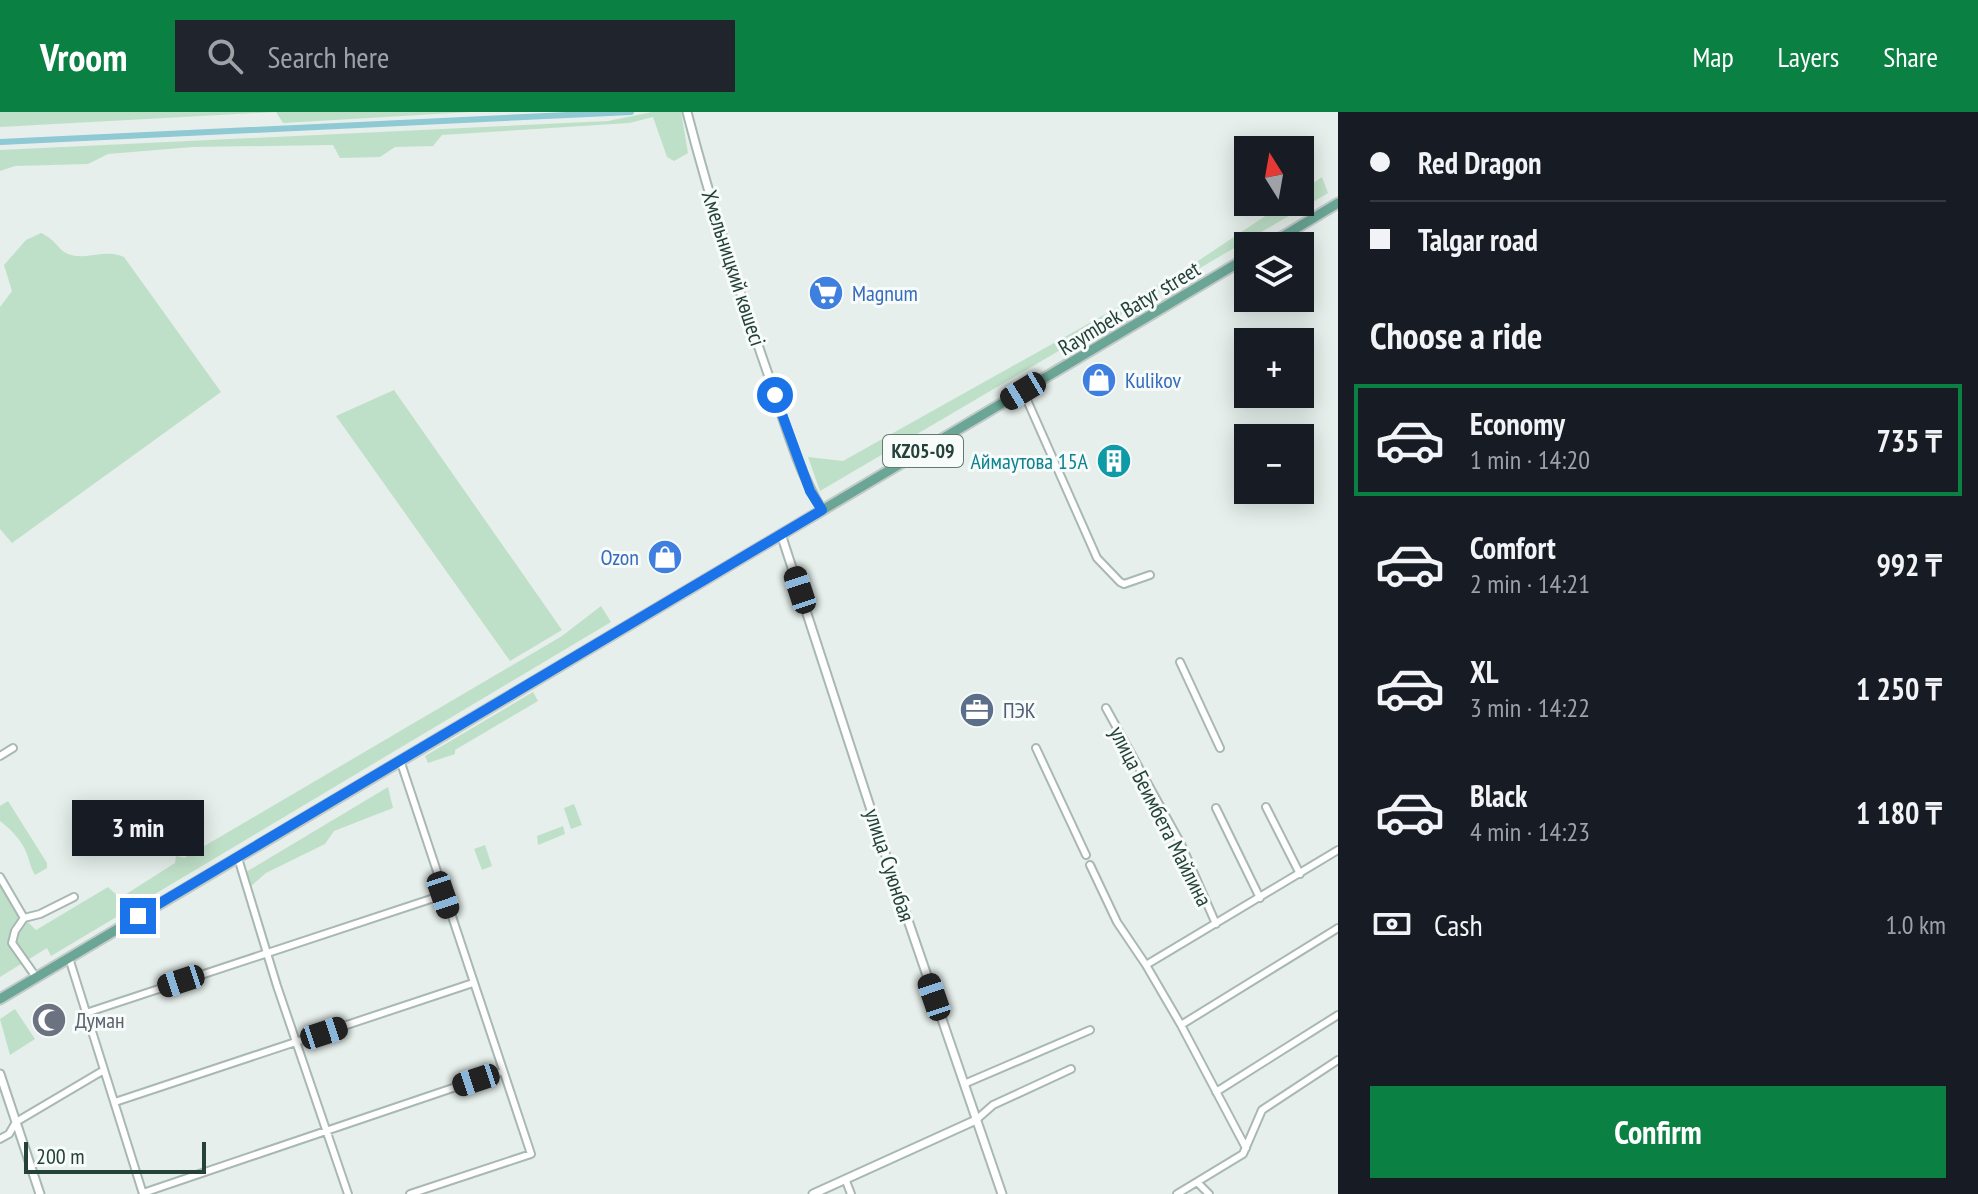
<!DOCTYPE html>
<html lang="en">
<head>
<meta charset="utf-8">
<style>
	body { margin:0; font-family:"PT Sans Narrow",sans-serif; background:#20242c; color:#f1f3f6; height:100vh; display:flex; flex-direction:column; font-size:30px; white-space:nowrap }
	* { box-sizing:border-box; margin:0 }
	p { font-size:26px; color:#9ea1a6 }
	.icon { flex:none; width:44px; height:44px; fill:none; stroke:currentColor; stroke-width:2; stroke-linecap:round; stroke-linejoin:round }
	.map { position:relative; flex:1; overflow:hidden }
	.sheet { display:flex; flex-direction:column; background:#171b24; width:640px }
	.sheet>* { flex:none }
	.top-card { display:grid; align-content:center; height:176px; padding:0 32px; background:#171b24 }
	.needle { width:52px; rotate:349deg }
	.controls { position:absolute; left:1234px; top:24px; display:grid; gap:16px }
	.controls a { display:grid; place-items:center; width:80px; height:80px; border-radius:0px; background:#171b24; box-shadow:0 4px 20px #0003; font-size:40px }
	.scale { position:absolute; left:24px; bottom:20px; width:182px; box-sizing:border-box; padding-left:8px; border:4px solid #24423a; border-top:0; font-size:22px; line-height:28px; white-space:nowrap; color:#24423a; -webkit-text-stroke:6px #f7fbf9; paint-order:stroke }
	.end { position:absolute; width:36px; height:36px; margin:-18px; border:10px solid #1a73e8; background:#fff; box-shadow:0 0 0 4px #fff }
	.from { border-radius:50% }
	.bubble { position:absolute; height:56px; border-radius:0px; background:#171b24; box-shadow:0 4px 20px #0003; font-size:26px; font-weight:800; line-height:56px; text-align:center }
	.car { position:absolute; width:24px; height:48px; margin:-24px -12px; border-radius:10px; box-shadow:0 0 6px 2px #0007; background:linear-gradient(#222 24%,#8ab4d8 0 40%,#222 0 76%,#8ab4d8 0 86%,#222 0) }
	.top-card b { display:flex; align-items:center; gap:28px; height:76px; font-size:30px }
	.top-card b+b { border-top:2px solid #363941 }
	.top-card i { width:20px; height:20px; background:#f1f3f6 }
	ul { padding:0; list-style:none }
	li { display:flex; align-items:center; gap:24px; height:112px; margin:0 16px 12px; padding:0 16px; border:4px solid transparent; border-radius:0px }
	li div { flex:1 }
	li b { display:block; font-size:30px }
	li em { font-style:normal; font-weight:800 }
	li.current { border-color:#0b8043 }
	li>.icon { width:72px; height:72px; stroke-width:1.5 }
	h2 { padding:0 32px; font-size:36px; line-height:96px }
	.pay { display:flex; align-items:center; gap:20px; height:88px; padding:0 32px; font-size:30px }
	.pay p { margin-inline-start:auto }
	.primary-button { display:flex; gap:16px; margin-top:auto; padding:16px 32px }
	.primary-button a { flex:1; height:92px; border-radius:0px; background:#0b8043; color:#fff; font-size:32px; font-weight:800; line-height:92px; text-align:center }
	header { display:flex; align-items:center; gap:48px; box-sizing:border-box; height:112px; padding:0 40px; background:#0b8043; color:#fff }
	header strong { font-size:38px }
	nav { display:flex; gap:44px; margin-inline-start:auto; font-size:28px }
	.search { width:560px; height:72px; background:#20242c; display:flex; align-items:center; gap:20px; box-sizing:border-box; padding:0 28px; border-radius:0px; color:#9ea1a6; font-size:30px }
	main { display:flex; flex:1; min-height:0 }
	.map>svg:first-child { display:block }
</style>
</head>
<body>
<header>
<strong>Vroom</strong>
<div class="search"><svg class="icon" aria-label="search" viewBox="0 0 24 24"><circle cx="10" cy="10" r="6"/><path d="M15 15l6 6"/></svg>Search here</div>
<nav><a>Map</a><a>Layers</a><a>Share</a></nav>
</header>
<main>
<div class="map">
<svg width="1338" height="1082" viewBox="0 0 1338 1082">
	<rect width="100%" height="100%" fill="#e6efeb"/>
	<path fill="#bfe0c8" d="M0,0H471L283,11L276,0L0,15Z
		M652,0H681L688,41L674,49L667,45L653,5L629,11L442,23L433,34L395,35L380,45L340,46L333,33L193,35L108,42L88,52L15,54L0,59V38L608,9Z
		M1322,65L1328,81L820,379L808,345L843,349L1186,157L1286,90H1300V80Z
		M41,121C56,128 57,136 66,141C83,150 104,136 124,145L221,280L12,431L0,417V195L12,179L4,153L26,128Z
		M394,278L562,518L510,549L336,304Z
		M601,494L611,510L51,844L47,836L0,865V765L24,806L36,818L108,775L120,786L175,751L176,744L184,746L562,524Z
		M533,580L538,589L455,638V642L428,651L425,644Z
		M388,675L393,696L334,719L325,732L266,761L251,774L246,760Z
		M8,689L47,751V756L35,763C31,756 30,752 28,745C24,731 11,717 0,709V694Z
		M574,692L582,713L571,717L564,696Z
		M563,714L565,722L538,733L537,724Z
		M485,733L492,754L482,758L474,737Z
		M15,897L35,927L10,943L0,907Z"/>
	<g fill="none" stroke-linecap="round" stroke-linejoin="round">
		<path stroke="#8ec9d4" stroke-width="6" d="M0,30L631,0"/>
		<g stroke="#a8b8b2" stroke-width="10">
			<path id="minor" d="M1023,279L1097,446L1120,470L1124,472L1150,463
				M1180,550L1220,636
				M1106,596L1181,732L1216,812
				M1036,636L1086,743
				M0,644L13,636
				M400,648L531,1042L410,1082
				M1266,695L1300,762
				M1216,696L1260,786
				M238,746L277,874L348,1082
				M1090,753L1117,810L1146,853
				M0,765L24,806L40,802L74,785
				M24,806L15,819L12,831L36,865
				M69,846L143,1082
				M86,901L443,783
				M1181,913L1338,816
				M964,972L1090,918
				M1216,980L1338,903
				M115,990L473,871
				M976,1008L993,993L1071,957
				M0,1027L9,1022L16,1010L104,958
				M1246,1036L1181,913L1146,853L1338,738
				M846,1069L851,1082
				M1197,1070L1209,1082
				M143,1081L503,959
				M1177,1082L1243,1042L1262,998L1338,948"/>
		</g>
		<g stroke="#a8b8b2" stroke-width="11">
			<path id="tertiary" d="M687,0C710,89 738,176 768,262C784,308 797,357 822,398
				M781,422L888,750L1002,1082
				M0,962L40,1082
				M813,1082L976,1008"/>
		</g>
		<g stroke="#c2cac8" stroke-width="13">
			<path id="primary" d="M1267,134L1338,91
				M0,887L1248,145"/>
		</g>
		<use href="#minor" stroke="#fff" stroke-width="6"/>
		<use href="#tertiary" stroke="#fff" stroke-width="7"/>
		<use href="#primary" stroke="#6aa596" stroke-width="9"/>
	</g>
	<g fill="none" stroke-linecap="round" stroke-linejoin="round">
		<path stroke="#1a73e8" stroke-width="10" d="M138,804L822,398L810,379L775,283"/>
	</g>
	<defs>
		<g id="supermarket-disc" transform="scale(1.8)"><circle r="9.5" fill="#3f7fe0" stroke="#f7fbf9"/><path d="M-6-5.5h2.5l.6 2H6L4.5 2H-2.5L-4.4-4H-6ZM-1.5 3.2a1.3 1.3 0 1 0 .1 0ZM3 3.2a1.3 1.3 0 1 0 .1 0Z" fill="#fff"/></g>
		<g id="shop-disc" transform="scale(1.8)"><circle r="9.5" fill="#3f7fe0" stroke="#f7fbf9"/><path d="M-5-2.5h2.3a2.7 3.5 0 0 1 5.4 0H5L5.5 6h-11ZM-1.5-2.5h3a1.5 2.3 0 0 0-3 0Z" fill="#fff"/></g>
		<g id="building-disc" transform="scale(1.8)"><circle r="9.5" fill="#0f9aa8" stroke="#f7fbf9"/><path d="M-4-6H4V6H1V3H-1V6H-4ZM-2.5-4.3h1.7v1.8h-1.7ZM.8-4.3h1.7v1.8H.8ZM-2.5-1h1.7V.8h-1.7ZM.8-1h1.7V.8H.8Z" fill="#fff"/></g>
		<g id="office-disc" transform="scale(1.8)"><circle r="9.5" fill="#5c6f8a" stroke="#f7fbf9"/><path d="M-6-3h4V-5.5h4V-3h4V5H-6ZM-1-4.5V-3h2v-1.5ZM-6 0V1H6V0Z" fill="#fff"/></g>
		<g id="mosque-disc" transform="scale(1.8)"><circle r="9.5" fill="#6b7280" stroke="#f7fbf9"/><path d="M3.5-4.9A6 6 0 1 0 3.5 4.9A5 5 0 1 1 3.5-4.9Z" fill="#fff"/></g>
	</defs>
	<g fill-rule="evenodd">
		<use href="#supermarket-disc" x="826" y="181"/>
		<use href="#shop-disc" x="1099" y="268"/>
		<use href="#building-disc" x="1114" y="349"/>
		<use href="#shop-disc" x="665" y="445"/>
		<use href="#office-disc" x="977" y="598"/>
		<use href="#mosque-disc" x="49" y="908"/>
	</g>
	<g text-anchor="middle" stroke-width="6" stroke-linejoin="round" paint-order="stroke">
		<rect fill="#f7fbf9" stroke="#637a73" stroke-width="2" x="883" y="323" width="80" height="32" rx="6"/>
		<g font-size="20" font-weight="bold" fill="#24423a">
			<text x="923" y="346">KZ05-09</text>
		</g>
		<g font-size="22" fill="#24423a" stroke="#f7fbf9">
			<text transform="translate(734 156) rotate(72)" y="8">Хмельницкий көшесі</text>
			<text transform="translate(1129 196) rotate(-31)" y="8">Raymbek Batyr street</text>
			<text transform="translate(1161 704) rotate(63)" y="8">улица Беимбета Майлина</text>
			<text transform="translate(890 753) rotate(72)" y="8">улица Суюнбая</text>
		</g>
		<g font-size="22" fill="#366cbe" stroke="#f7fbf9" text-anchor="start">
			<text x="852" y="189">Magnum</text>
			<text x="1125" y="276">Kulikov</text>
			<text x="639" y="453" text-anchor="end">Ozon</text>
		</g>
		<g font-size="22" fill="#0d838f" stroke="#f7fbf9" text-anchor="end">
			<text x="1088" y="357">Аймаутова 15А</text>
		</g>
		<g font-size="22" fill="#4e5e75" stroke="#f7fbf9" text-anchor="start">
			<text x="1003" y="606">ПЭК</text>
		</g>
		<g font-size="22" fill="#5b616d" stroke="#f7fbf9" text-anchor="start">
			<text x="75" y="916">Думан</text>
		</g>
	</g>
</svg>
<div class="controls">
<a><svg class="needle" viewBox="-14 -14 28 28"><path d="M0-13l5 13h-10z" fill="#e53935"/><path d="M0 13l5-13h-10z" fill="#9ea1a6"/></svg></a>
<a><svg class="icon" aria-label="layers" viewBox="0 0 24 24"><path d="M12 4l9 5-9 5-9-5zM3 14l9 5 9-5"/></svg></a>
<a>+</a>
<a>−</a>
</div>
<div class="scale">200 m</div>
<i class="end from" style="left:775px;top:283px"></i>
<i class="end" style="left:138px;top:804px"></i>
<div class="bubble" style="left:72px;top:688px;width:132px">3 min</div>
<i class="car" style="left:1023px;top:279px;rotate:239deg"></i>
<i class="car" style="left:800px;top:478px;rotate:342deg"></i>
<i class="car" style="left:443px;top:783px;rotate:161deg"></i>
<i class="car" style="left:181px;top:869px;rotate:252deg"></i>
<i class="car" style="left:934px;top:885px;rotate:341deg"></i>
<i class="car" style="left:324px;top:921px;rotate:72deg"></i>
<i class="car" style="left:476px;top:968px;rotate:252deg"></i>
</div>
<section class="sheet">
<div class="top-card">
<b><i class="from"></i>Red Dragon</b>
<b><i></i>Talgar road</b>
</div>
<h2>Choose a ride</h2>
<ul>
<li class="current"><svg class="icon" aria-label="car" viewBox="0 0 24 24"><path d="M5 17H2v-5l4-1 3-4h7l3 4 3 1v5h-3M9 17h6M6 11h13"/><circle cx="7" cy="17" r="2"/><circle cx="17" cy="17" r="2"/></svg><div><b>Economy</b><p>1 min · 14:20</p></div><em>735 ₸</em></li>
<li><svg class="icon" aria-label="car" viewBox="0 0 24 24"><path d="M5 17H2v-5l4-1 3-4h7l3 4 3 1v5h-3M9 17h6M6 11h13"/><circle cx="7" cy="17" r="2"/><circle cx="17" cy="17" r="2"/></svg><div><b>Comfort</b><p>2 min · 14:21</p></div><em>992 ₸</em></li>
<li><svg class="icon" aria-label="car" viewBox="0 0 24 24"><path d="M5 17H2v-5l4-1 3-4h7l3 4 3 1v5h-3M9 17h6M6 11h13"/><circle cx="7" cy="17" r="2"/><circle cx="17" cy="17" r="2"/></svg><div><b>XL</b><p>3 min · 14:22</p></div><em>1 250 ₸</em></li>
<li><svg class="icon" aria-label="car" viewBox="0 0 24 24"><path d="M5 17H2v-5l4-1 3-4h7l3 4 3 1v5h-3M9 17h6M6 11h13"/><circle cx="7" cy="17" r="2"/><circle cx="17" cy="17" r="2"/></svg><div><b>Black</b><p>4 min · 14:23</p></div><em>1 180 ₸</em></li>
</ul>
<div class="pay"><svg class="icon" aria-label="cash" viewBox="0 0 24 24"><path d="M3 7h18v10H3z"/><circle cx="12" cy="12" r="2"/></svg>Cash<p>1.0 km</p></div>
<div class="primary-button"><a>Confirm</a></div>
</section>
</main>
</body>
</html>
